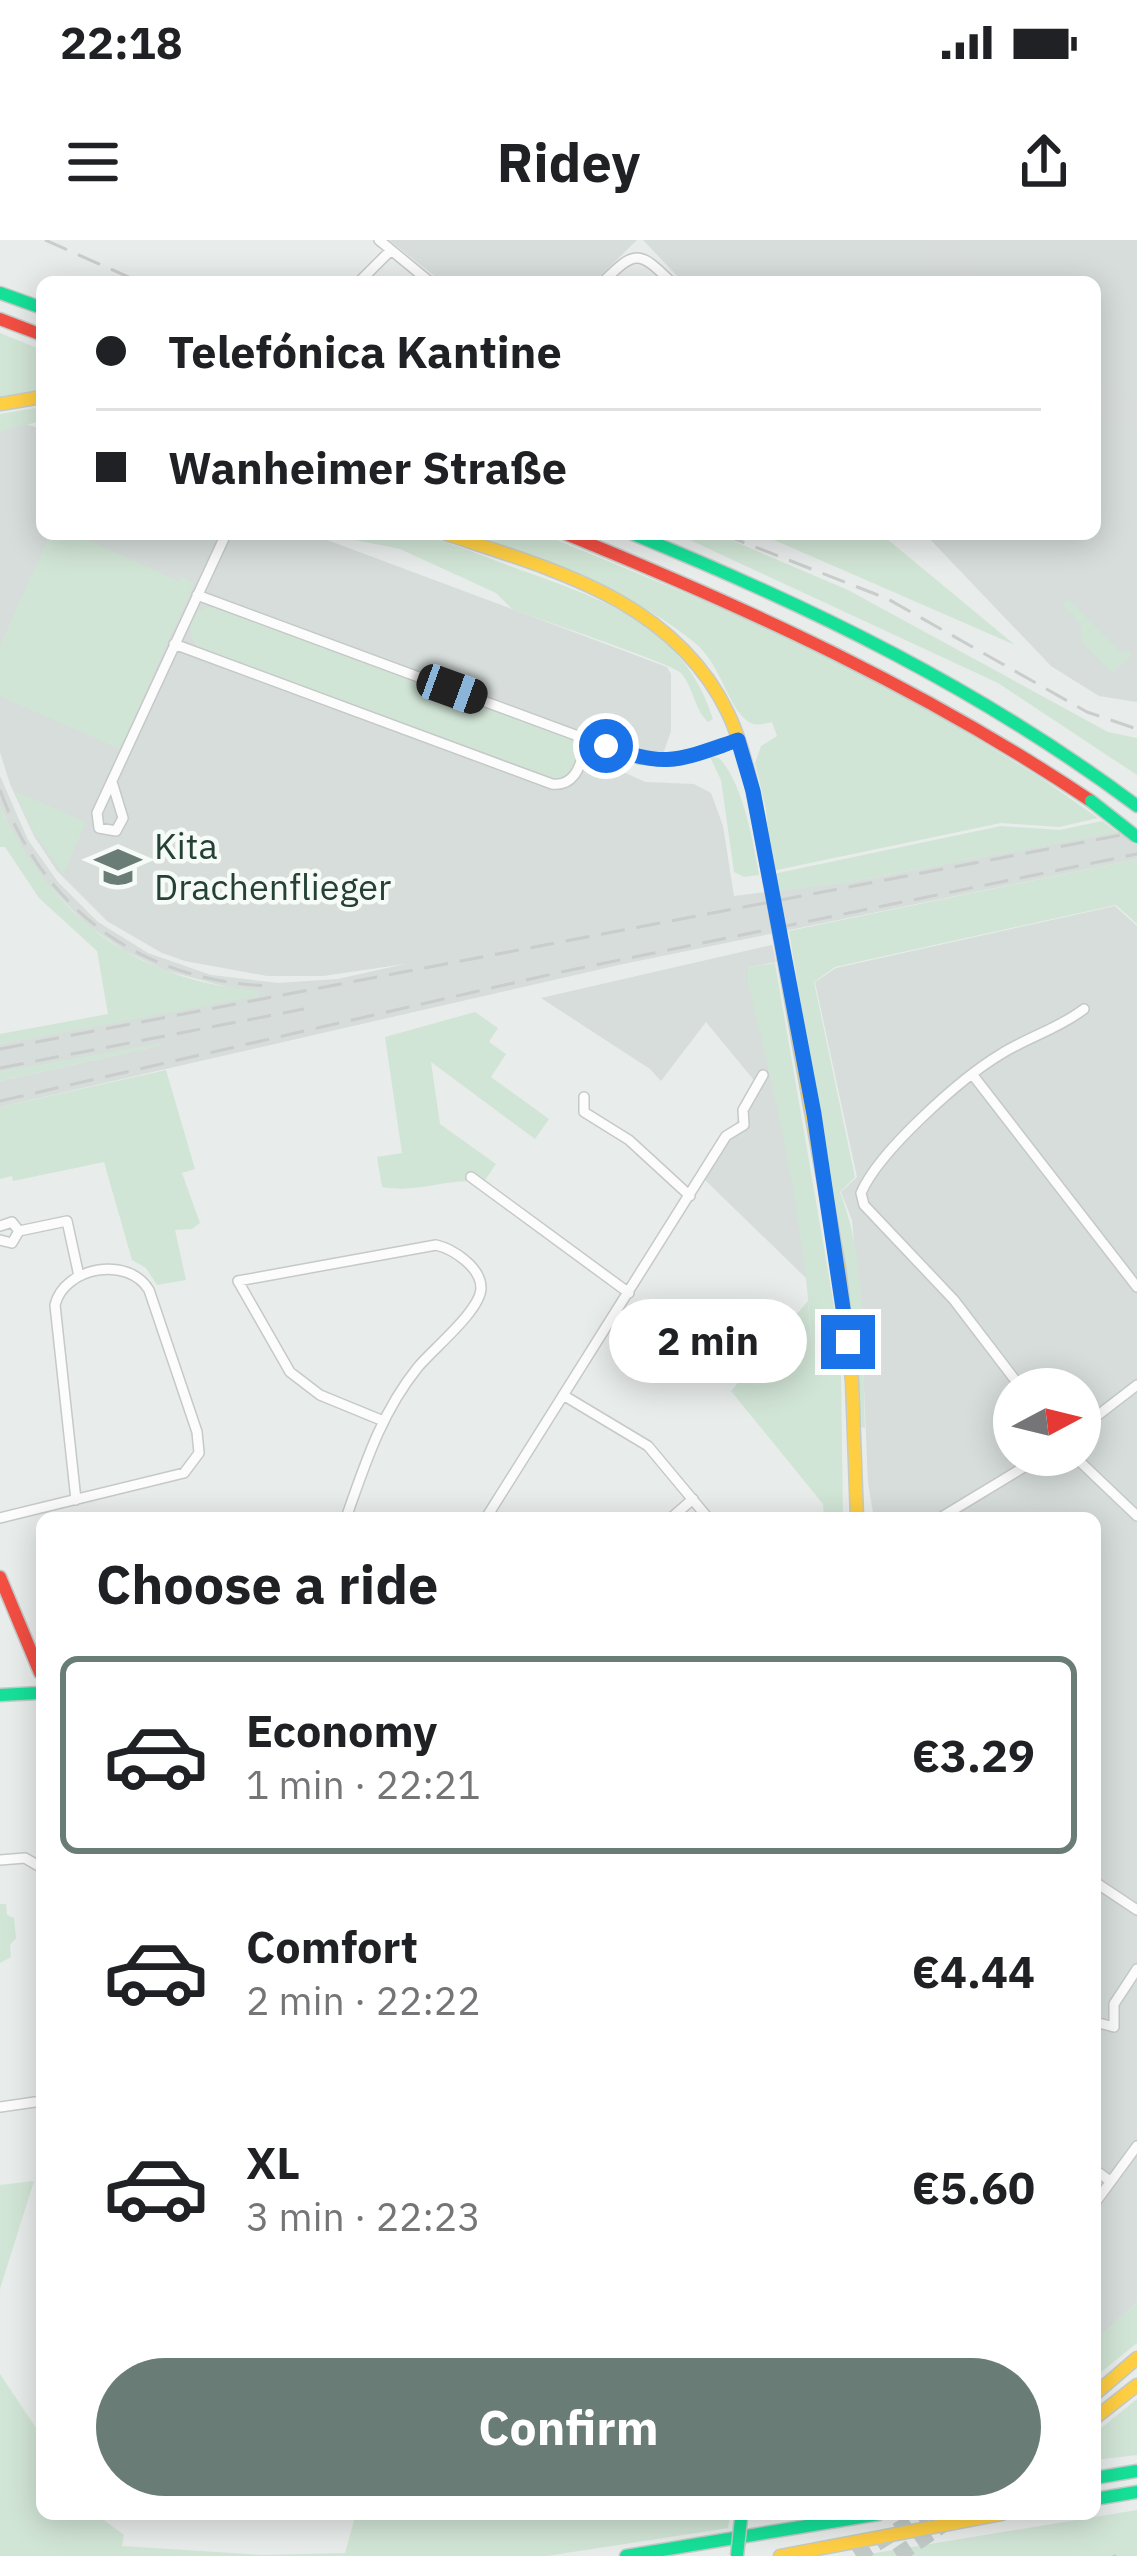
<!DOCTYPE html>
<html lang="en">
<head>
<meta charset="utf-8">
<style>
	body { margin:0; font-family:"IBM Plex Sans",sans-serif; background:#f2f2f2; color:#202124; height:100vh; display:flex; flex-direction:column; font-size:45px; white-space:nowrap }
	* { box-sizing:border-box; margin:0 }
	p { font-size:39px; color:#757577 }
	.icon { flex:none; width:66px; height:66px; fill:none; stroke:currentColor; stroke-width:2; stroke-linecap:round; stroke-linejoin:round }
	.map { position:relative; flex:1; overflow:hidden }
	.sheet { position:absolute; left:36px; top:1272px; width:1065px; height:1008px; display:flex; flex-direction:column; background:#fff; border-radius:18px; box-shadow:0 6px 30px #0003 }
	.sheet>* { flex:none }
	.top-card { position:absolute; left:36px; top:36px; width:1065px; height:264px; border-radius:18px; box-shadow:0 6px 30px #0003; display:grid; align-content:center; height:264px; padding:0 60px; background:#fff }
	.needle { width:78px; rotate:83deg }
	.controls { position:absolute; left:993px; top:1128px; display:grid; gap:24px }
	.controls a { display:grid; place-items:center; width:108px; height:108px; border-radius:50%; background:#fff; box-shadow:0 6px 30px #0003; font-size:60px }
	.end { position:absolute; width:54px; height:54px; margin:-27px; border:15px solid #1a73e8; background:#fff; box-shadow:0 0 0 6px #fff }
	.from { border-radius:50% }
	.bubble { position:absolute; height:84px; border-radius:42px; background:#fff; box-shadow:0 6px 30px #0003; font-size:39px; font-weight:800; line-height:84px; text-align:center }
	.car { position:absolute; width:36px; height:72px; margin:-36px -18px; border-radius:15px; box-shadow:0 0 9px 3px #0007; background:linear-gradient(#222 24%,#8ab4d8 0 40%,#222 0 76%,#8ab4d8 0 86%,#222 0) }
	.top-card b { display:flex; align-items:center; gap:42px; height:114px; font-size:45px }
	.top-card b+b { border-top:3px solid #e0e0e0 }
	.top-card i { width:30px; height:30px; background:#202124 }
	ul { padding:0; list-style:none }
	li { display:flex; align-items:center; gap:36px; height:198px; margin:0 24px 18px; padding:0 36px; border:6px solid transparent; border-radius:18px }
	li div { flex:1 }
	li b { display:block; font-size:45px }
	li em { font-style:normal; font-weight:800 }
	li.on { border-color:#697c76 }
	li>.icon { width:108px; height:108px; stroke-width:1.5 }
	h2 { padding:0 60px; font-size:54px; line-height:144px }
	.primary-button { display:flex; gap:24px; margin-top:auto; padding:24px 60px }
	.primary-button a { flex:1; height:138px; border-radius:72px; background:#697c76; color:#fff; font-size:48px; font-weight:800; line-height:138px; text-align:center }
	.status { display:flex; justify-content:space-between; align-items:center; height:84px; padding:0 60px; background:#fff; direction:ltr }
	.status svg { height:33px; fill:currentColor }
	header { display:flex; justify-content:space-between; align-items:center; height:156px; padding:0 60px; background:#fff; font-size:54px; font-weight:800 }
	.map>svg:first-child { display:block }
</style>
</head>
<body>
<div class="status"><b>22:18</b><svg viewBox="0 0 49 12"><path d="M0 12V9h3v3zM5 12V6h3v6zM10 12V3h3v9zM15 12V0h3v12zM26 1h20v11H26zM47 4h2v5h-2z"/></svg></div>
<header><svg class="icon" aria-label="menu" viewBox="0 0 24 24"><path d="M4 6h16M4 12h16M4 18h16"/></svg>Ridey<svg class="icon" aria-label="share" viewBox="0 0 24 24"><path d="M12 15V3M7 8l5-5 5 5M5 13v7h14v-7"/></svg></header>
<div class="map">
<svg width="1137" height="2316" viewBox="0 0 1137 2316">
	<rect width="100%" height="100%" fill="#e8ecea"/>
	<path fill="#d6ddda" fill-rule="evenodd" d="M389,0H637L594,42H442Z
		M643,0H1137V462L1099,456L1051,426L925,294H1095V42H683Z
		M22,183L42,189V294H311L667,427L671,434V491L662,517L603,515L606,524L645,542L694,544L711,553L723,586L734,656L855,641L1137,588V619L623,724L0,867V841L161,805L0,832V804L153,775L234,749L164,730L125,711L86,684L46,643L20,607L0,566V536L28,600L58,642L98,682L148,713L211,735L278,743L338,739L405,724L323,736H267L185,721L162,713L107,681L57,631L34,596L10,544L0,512V191Z
		M1115,666L1137,686V2063L1095,2100V1278H874L868,1243L861,1075L852,980L841,952L857,937L815,742L836,728ZM1014,1149H1080V1215H1014Z
		M772,705L776,722L748,727L788,907L807,1039L704,939L758,845L706,782L661,841L650,829L541,758Z"/>
	<path fill="#d1e5d6" d="M0,93L42,110V153L0,160Z
		M42,167V181L0,191V174Z
		M50,294H75L178,341L181,337L194,343L120,509L0,456V406Z
		M325,294C354,294 389,289 418,295C450,301 484,317 515,328C601,359 683,383 713,479L708,482C694,469 694,448 681,433C673,424 535,378 512,369L496,353L400,309Z
		M460,294H542L765,386L904,454L1041,538L1098,578L1059,587L1001,583L772,631L766,570L755,523L761,506L777,496L772,482C763,484 754,487 746,480C727,464 720,423 695,403C627,347 542,323 460,294Z
		M677,294H717L848,350L1108,492L1137,498V535L998,443Z
		M760,294H881L1015,405Z
		M1068,359L1122,414L1129,410L1131,416L1112,433L1082,402L1080,383L1063,365Z
		M214,365L567,496C580,509 579,520 570,535L550,540L196,408L189,385L198,371Z
		M710,517L719,518C743,543 753,601 759,635L744,637L734,632L721,540Z
		M14,551L86,582L63,634L35,594Z
		M0,566C52,677 135,740 258,751L259,756L0,804V794L108,774L97,711L39,658L5,607H0Z
		M1102,581L1117,592L855,641L776,652L773,634L1001,586L1060,590Z
		M1137,619V684L1116,665L835,727L814,742L855,937L840,952C868,1024 862,1112 865,1188L861,1187L851,1073L789,691Z
		M775,723L834,1066L841,1136L843,1278H824L823,1264L731,1151L808,1061L812,1114C806,987 778,866 748,743V727Z
		M475,772L498,788L489,802L506,814L491,837L549,879L535,899L431,822L440,884L496,924L483,943C451,936 420,954 382,947L377,917L402,913L385,797Z
		M160,803L161,805L0,841V832Z
		M166,830L195,929L182,933L200,983L192,989L175,990L186,1040L157,1045L146,1028L132,1020L104,922L13,941L12,936L0,939V867Z
		M0,1664H6L7,1675L14,1678L16,1698L10,1705L11,1717L0,1723Z
		M34,1941L0,2049V1945Z
		M1137,2063V2103L1095,2137V2100Z
		M0,2134L42,2197V2274H96L124,2295L122,2306L263,2315L345,2313L355,2277L363,2274H730L728,2288L547,2316H0Z
		M1137,2159V2215L1095,2220V2193Z
		M1137,2270V2316H857Z"/>
	<g fill="none" stroke-linecap="round" stroke-linejoin="round">
		<path stroke="#aad5d9" stroke-width="3" d="M1114,2316H1115"/>
		<path stroke="#d8dcda" stroke-width="24" d="M934,0L975,42
			M1095,163L1117,172L1137,171"/>
		<path stroke="#c1cac6" stroke-width="16" stroke-dasharray="16 8" stroke-linecap="butt" d="M856,2316L924,2274
			M897,2316L941,2286"/>
		<g stroke="#c5c9c7" stroke-width="12">
			<path id="street" d="M379,0L430,42
				M359,42L390,11
				M603,42C635,10 639,10 671,42
				M197,355L640,519L673,521L738,500
				M174,404L552,544C578,547 581,520 588,500
				M112,542L123,578L116,591L99,588L97,573L226,294
				M972,834L1137,1047
				M584,857V872L629,900L690,956
				M471,937L629,1053
				M0,986L12,982L19,991
				M0,1000L12,1003L19,991L67,981L79,1036
				M1022,1149L954,1060L864,965L861,953C879,911 961,838 1001,814C1028,797 1058,789 1084,769
				M563,1155L648,1206L708,1278
				M1080,1189L1137,1145
				M1073,1215L1137,1276
				M0,1278L184,1233L199,1213L197,1192L149,1050C128,1015 64,1027 55,1065L76,1260
				M346,1278C365,1224 381,1173 418,1127C433,1109 481,1070 481,1048C481,1027 453,1009 436,1005L238,1041L290,1132L320,1155L381,1180
				M486,1278L726,896L744,885L743,870L763,835
				M671,1278L693,1259
				M940,1278L1044,1215
				M0,1620L25,1618L42,1628
				M1095,1642L1137,1670
				M1095,1782L1114,1787V1764L1137,1729
				M0,1867L42,1861
				M1095,1930L1110,1941
				M1095,1963L1137,1906"/>
		</g>
		<g stroke="#c3cac7" stroke-width="15">
			<path id="fast" d="M0,53L42,68
				M633,294C812,367 982,450 1137,566
				M0,1455L38,1453
				M1095,2238L1137,2231
				M1095,2259L1137,2252
				M626,2316L879,2274"/>
		</g>
		<g stroke="#c3cac7" stroke-width="15">
			<path id="slow" d="M0,164L42,157
				M446,294C555,330 674,361 728,473C750,520 757,575 767,626
				M784,720L839,1028L852,1141L857,1278
				M1095,2154L1137,2118
				M1095,2178L1137,2145
				M780,2316L1002,2274"/>
		</g>
		<g stroke="#c3cac7" stroke-width="15">
			<path id="jam" d="M0,79L42,95
				M566,294C750,369 926,450 1091,561
				M0,1337L40,1433"/>
		</g>
		<use href="#street" stroke="#fcfcfc" stroke-width="9"/>
		<use href="#fast" stroke="#16e098" stroke-width="12"/>
		<use href="#slow" stroke="#ffcf43" stroke-width="12"/>
		<use href="#jam" stroke="#f24e42" stroke-width="12"/>
		<path stroke="#c9cdcb" stroke-width="3" stroke-dasharray="24 12" stroke-linecap="butt" d="M45,0L140,42
			M722,294L888,359L1087,472L1137,489
			M0,550C44,672 145,743 273,746
			M0,809L1137,592
			M0,828L304,769
			M0,861L561,732L1137,614"/>
		<g stroke="#c3cac7" stroke-width="15" stroke-linecap="butt">
			<path id="fast-bridge" d="M1091,561L1137,597
				M767,626L784,720
				M737,2316L741,2279"/>
		</g>
		<use href="#fast-bridge" stroke="#16e098" stroke-width="12"/>
	</g>
	<g fill="none" stroke-linecap="round" stroke-linejoin="round">
		<path stroke="#1a73e8" stroke-width="15" d="M606,506C667,529 679,520 738,500L753,551L814,874L848,1102"/>
	</g>
	<defs>
		<g id="school-bare" transform="scale(3.6)"><path d="M0-5L7-2L0 1L-7-2ZM-4 1L0 2.5L4 1V4Q0 6-4 4Z" fill="#697c76" stroke="#f6fbf8" stroke-width="2.5" paint-order="stroke"/></g>
	</defs>
	<g fill-rule="evenodd">
		<use href="#school-bare" x="118" y="627"/>
	</g>
	<g text-anchor="middle" stroke-width="9" stroke-linejoin="round" paint-order="stroke">
		<g font-size="36" fill="#244037" stroke="#f6fbf8" text-anchor="start">
			<text x="154" y="619">Kita<tspan x="154" dy="41">Drachenflieger</tspan></text>
		</g>
	</g>
</svg>
<div class="controls">
<a><svg class="needle" viewBox="-14 -14 28 28"><path d="M0-13l5 13h-10z" fill="#e53935"/><path d="M0 13l5-13h-10z" fill="#757577"/></svg></a>
</div>
<i class="end from" style="left:606px;top:506px"></i>
<i class="end" style="left:848px;top:1102px"></i>
<div class="bubble" style="left:609px;top:1059px;width:198px">2 min</div>
<i class="car" style="left:452px;top:449px;rotate:110deg"></i>
<div class="top-card">
<b><i class="from"></i>Telefónica Kantine</b>
<b><i></i>Wanheimer Straße</b>
</div>
<section class="sheet">
<h2>Choose a ride</h2>
<ul>
<li class="on"><svg class="icon" aria-label="car" viewBox="0 0 24 24"><path d="M5 17H2v-5l4-1 3-4h7l3 4 3 1v5h-3M9 17h6M6 11h13"/><circle cx="7" cy="17" r="2"/><circle cx="17" cy="17" r="2"/></svg><div><b>Economy</b><p>1 min · 22:21</p></div><em>€3.29</em></li>
<li><svg class="icon" aria-label="car" viewBox="0 0 24 24"><path d="M5 17H2v-5l4-1 3-4h7l3 4 3 1v5h-3M9 17h6M6 11h13"/><circle cx="7" cy="17" r="2"/><circle cx="17" cy="17" r="2"/></svg><div><b>Comfort</b><p>2 min · 22:22</p></div><em>€4.44</em></li>
<li><svg class="icon" aria-label="car" viewBox="0 0 24 24"><path d="M5 17H2v-5l4-1 3-4h7l3 4 3 1v5h-3M9 17h6M6 11h13"/><circle cx="7" cy="17" r="2"/><circle cx="17" cy="17" r="2"/></svg><div><b>XL</b><p>3 min · 22:23</p></div><em>€5.60</em></li>
</ul>
<div class="primary-button"><a>Confirm</a></div>
</section>
</div>
</body>
</html>
